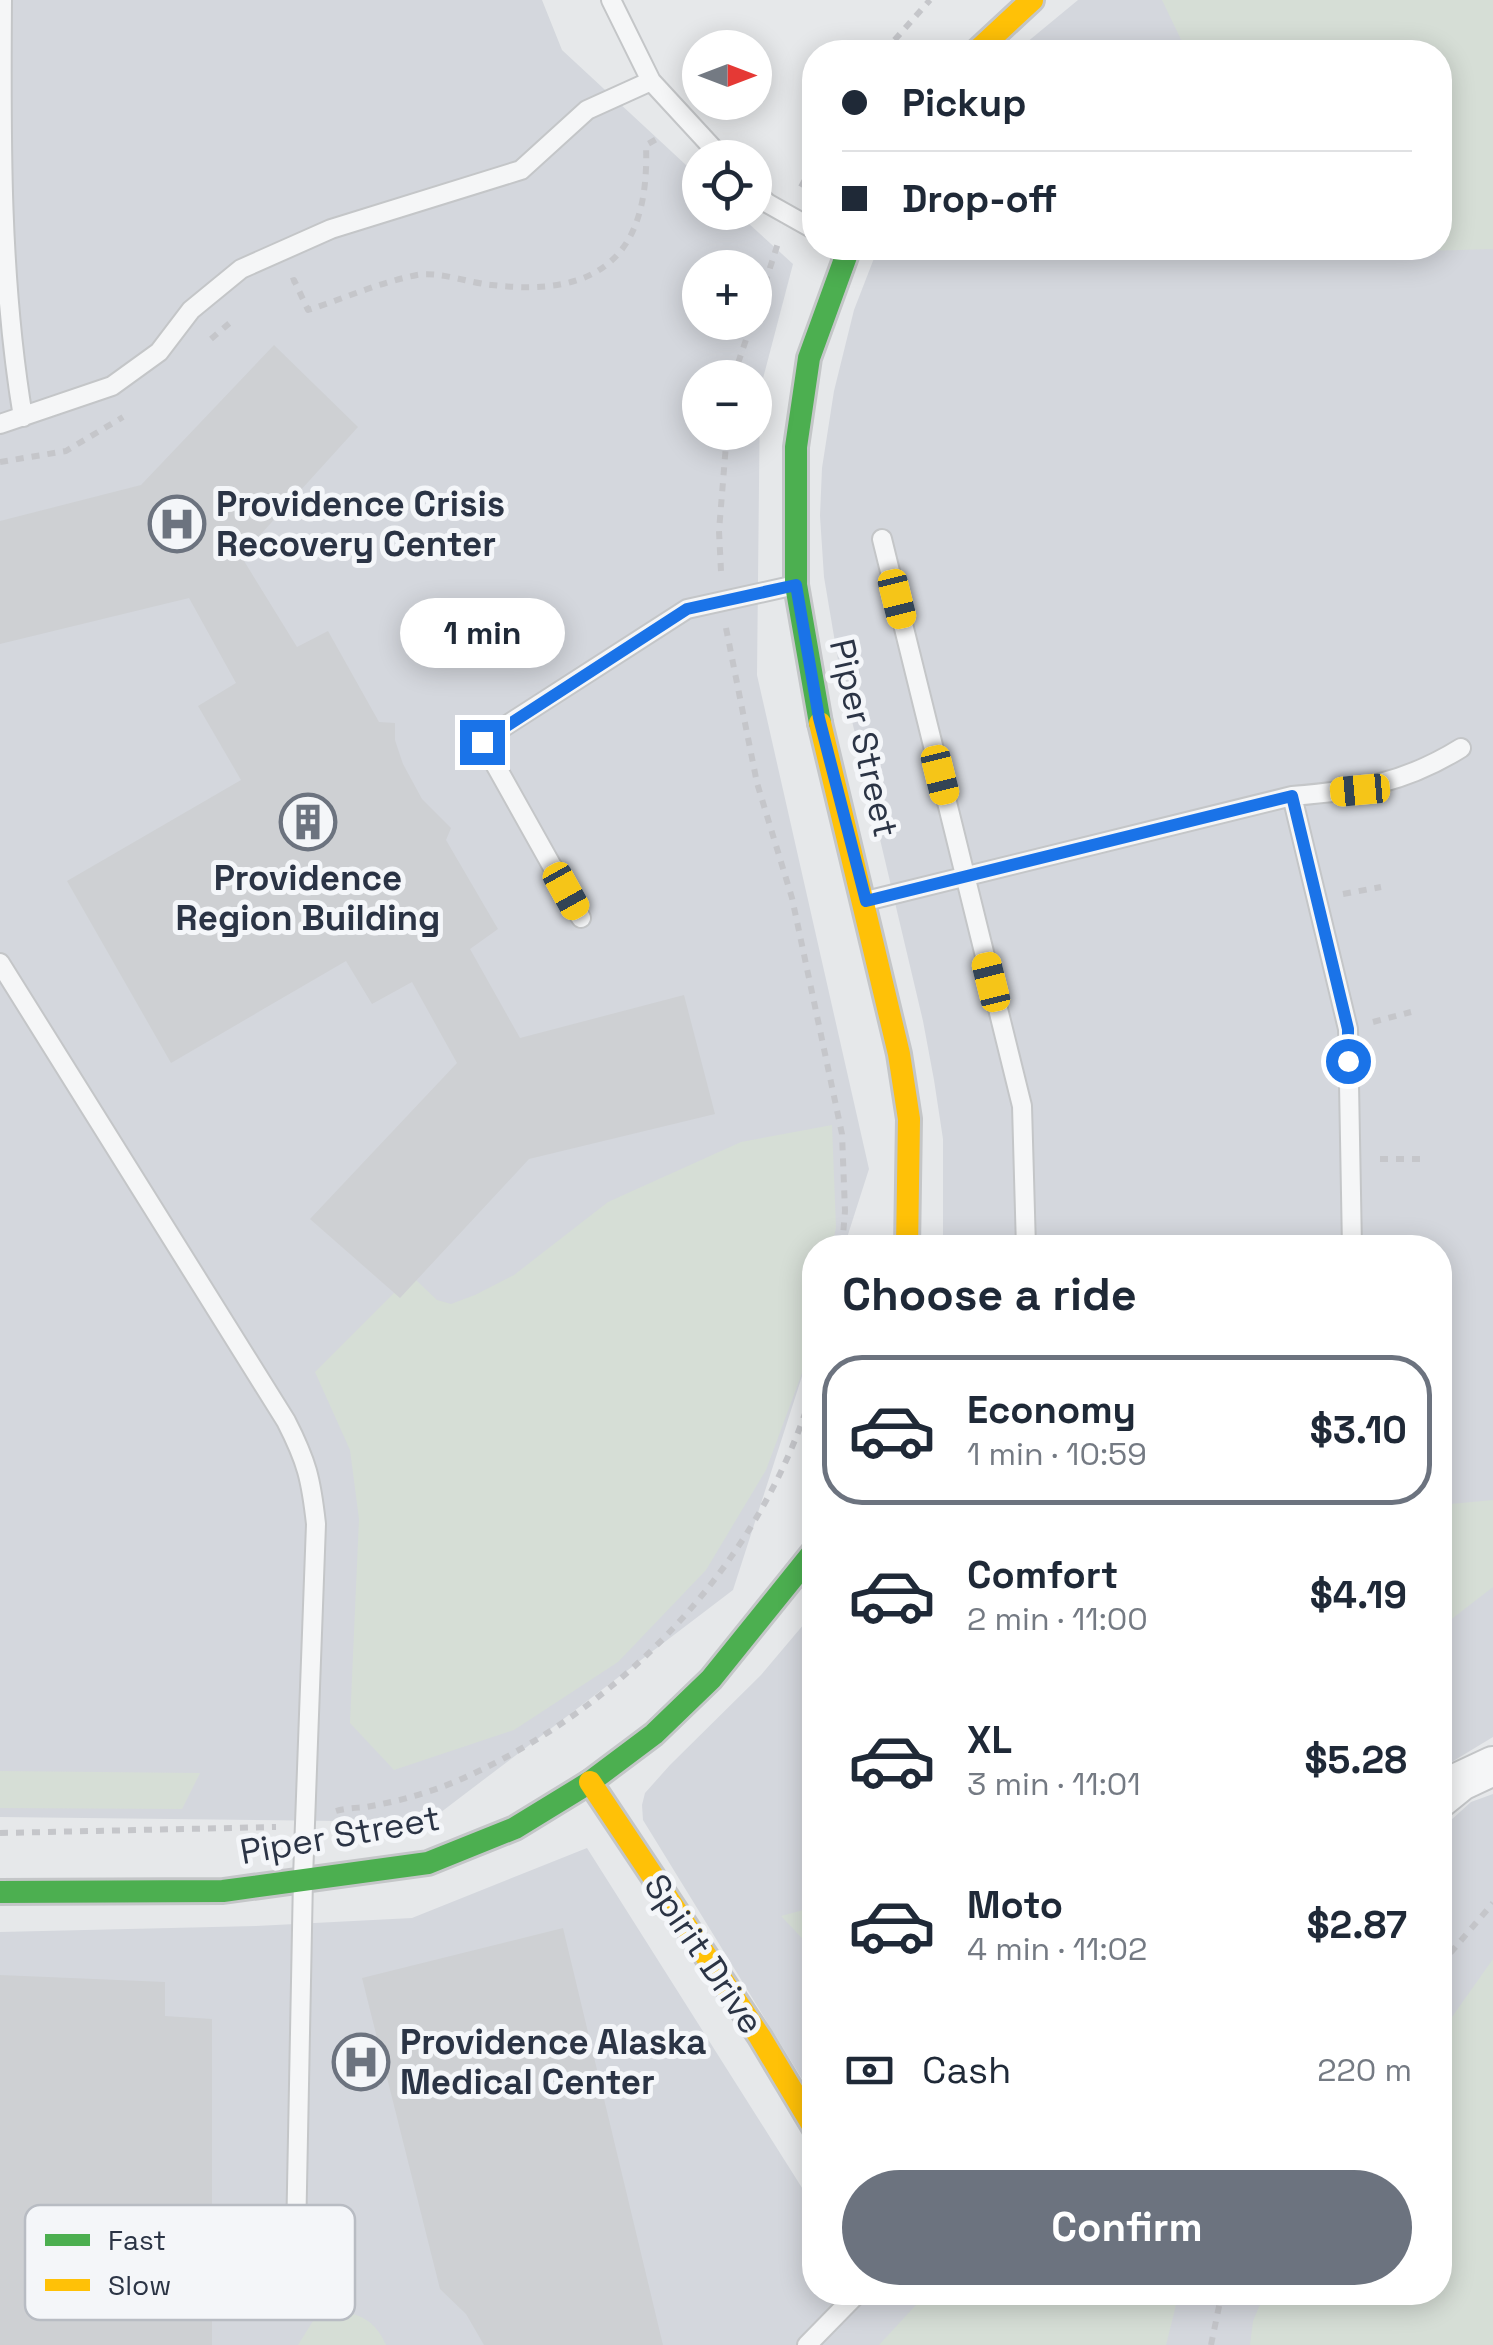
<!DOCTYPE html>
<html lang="en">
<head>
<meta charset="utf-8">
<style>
	body { margin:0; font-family:"Space Grotesk",sans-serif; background:#f2f2f3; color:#1f2937; height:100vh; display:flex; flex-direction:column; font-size:38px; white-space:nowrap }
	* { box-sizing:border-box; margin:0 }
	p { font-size:32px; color:#747a83 }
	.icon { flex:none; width:55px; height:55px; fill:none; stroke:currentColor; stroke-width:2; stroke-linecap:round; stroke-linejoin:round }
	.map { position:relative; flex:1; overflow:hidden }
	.details { position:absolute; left:802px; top:1235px; width:650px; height:1070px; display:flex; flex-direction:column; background:#fff; border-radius:40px; box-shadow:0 5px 25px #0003 }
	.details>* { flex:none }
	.guide { position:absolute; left:802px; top:40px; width:650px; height:220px; border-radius:40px; box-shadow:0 5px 25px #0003; display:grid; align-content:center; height:220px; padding:0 40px; background:#fff }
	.needle { width:65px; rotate:90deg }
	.controls { position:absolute; left:682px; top:30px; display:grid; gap:20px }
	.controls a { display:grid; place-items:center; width:90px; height:90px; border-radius:50%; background:#fff; box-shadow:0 5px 25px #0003; font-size:50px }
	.end { position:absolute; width:45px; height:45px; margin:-22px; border:12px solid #1a73e8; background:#fff; box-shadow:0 0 0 5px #fff }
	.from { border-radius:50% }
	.bubble { position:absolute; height:70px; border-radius:35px; background:#fff; box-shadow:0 5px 25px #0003; font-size:32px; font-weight:800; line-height:70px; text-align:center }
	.car { position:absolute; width:30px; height:60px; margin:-30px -15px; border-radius:12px; box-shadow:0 0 8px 2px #0007; background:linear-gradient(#f5c518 24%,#345 0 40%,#f5c518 0 76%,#345 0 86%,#f5c518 0) }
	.guide b { display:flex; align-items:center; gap:35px; height:95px; font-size:38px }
	.guide b+b { border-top:2px solid #e0e1e3 }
	.guide i { width:25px; height:25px; background:#1f2937 }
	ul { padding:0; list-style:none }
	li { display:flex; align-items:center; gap:30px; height:150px; margin:0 20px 15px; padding:0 20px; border:5px solid transparent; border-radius:40px }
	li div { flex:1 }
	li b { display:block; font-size:38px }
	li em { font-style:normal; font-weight:800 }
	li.active { border-color:#6c737f }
	li>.icon { width:90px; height:90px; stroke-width:1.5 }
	h2 { padding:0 40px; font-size:45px; line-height:120px }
	.pay { display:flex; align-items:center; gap:25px; height:110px; padding:0 40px; font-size:38px }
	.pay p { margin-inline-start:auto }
	.primary-button { display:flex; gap:20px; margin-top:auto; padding:20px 40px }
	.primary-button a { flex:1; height:115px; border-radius:60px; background:#6c737f; color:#fff; font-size:40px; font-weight:800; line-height:115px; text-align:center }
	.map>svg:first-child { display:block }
</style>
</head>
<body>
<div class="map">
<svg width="1493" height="2345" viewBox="0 0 1493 2345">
	<rect width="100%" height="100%" fill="#e6e8ea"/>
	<path fill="#d4d7dd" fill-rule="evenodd" d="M0,0H542L562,50L700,178V212L737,213L793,264L760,390L757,675L869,1169L844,1247L815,1248V1336L733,1590L428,1822L0,1817ZM700,268H755V322H700ZM700,378H755V432H700Z
		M1078,0H1493V1737L1440,1769V1248L943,1247V1139L934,1080L923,1021L839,666L824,577L820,516L822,468L834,391L854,310L878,248H1440V52H1015Z
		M815,1611V2100L643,1820L642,1805L645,1793L670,1765L761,1675Z
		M1493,1794V2345H0V1932L256,1926L412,1918L587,1848L804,2191L815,2199V2292H1440V1830L1471,1802Z"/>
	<path fill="#d6ded6" d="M1162,0H1493V249L1389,252L1388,248H1440V52H1187Z
		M832,1125L836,1227L832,1247L815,1248L812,1346L766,1470L706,1570L618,1662L514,1730L394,1770L350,1723L359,1519L350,1450L315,1372L394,1293L416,1280L437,1300L451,1304L475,1295L514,1275L608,1202L741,1142Z
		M1493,1500V1587L1440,1628V1505Z
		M0,1771L200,1773L182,1809L0,1808Z
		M815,1907V1952L781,1916Z
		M1493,1959V2345H1250L1253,2321L1265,2293L1440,2292V2034Z
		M928,2292H1179V2293L1166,2345H879Z
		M333,2311C360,2313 375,2320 386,2345H298L313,2321Z"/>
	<path fill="#ced0d3" d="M274,345L358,427L241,556L297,647L328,631L379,722L395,723V740L403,764L422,799L451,828L446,840L498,929L470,949L520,1038L684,995L715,1114L529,1159L400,1298L310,1219L457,1063L412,982L372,1004L346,961L171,1063L67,881L241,780L198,706L236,683L189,598L0,644V521L141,485Z
		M563,1928L663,2345H484L466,2314L440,2289L362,1978Z
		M0,1975L165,1982V2016L212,2019V2345H0Z"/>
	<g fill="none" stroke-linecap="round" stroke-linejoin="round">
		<g stroke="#c4c6c8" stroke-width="22">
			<path id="lane" d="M2,0C1,139 0,280 23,417
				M611,0L651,81L722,158
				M755,191L767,203L815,230
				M0,424L112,386L159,352L191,310L241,269L331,229L521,170L587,110L651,81
				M882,539L1022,1106L1026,1248
				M1292,796L1348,1029L1352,1248
				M866,901L1292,796C1356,791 1405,783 1461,748
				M581,918L482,741L687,609L791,586
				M0,963L286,1421C307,1462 311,1479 316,1524L303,1878L295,2291L214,2301
				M807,2345L859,2292"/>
		</g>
		<g stroke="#c4c6c8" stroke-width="42">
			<path id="street" d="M1440,1798L1461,1781L1493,1766"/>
		</g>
		<g stroke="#c4c6c8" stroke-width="28">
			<path id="fast" d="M820,723L796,585V447L809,358L849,248
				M0,1892L223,1891L428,1863L515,1828L590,1782L654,1734L711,1679L815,1550"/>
		</g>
		<g stroke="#c4c6c8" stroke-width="28">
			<path id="slow" d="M976,52L1032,0
				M820,723L899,1054L909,1119L907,1248
				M590,1782L760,2037L815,2129"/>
		</g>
		<path stroke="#c5c6ca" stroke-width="6" stroke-dasharray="8 8" stroke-linecap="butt" d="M884,52L930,0
			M801,187L815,162
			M291,281L294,280L308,310C343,299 380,282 417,275C439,271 469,283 492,285C600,298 650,255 646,145L662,136
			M755,314L779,240
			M211,339L232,321
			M733,378L752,322
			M0,462L66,451L123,417
			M721,571L719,531L727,432
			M726,628L757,783L792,898L842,1134L845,1211L842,1248
			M1343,894L1381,887
			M1373,1022L1411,1012
			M1380,1159H1424
			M336,1811C346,1808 356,1808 366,1807C401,1801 436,1791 468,1776C631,1702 766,1555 815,1382
			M0,1833L276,1827
			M1440,1965L1493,1903
			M1211,2345L1222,2292"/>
		<use href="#lane" stroke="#f5f6f7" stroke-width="18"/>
		<use href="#street" stroke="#f5f6f7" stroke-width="38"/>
		<use href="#fast" stroke="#4caf50" stroke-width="22"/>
		<use href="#slow" stroke="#ffc107" stroke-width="22"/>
	</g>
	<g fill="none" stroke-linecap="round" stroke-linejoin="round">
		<path stroke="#1a73e8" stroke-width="12" d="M482,742L687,609L796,585L819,718L866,901L1292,796L1348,1029V1061"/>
	</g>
	<defs>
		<g id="hospital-ring" transform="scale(2.875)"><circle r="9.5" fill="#f4f6f9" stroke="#6c737f" stroke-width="1.5"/><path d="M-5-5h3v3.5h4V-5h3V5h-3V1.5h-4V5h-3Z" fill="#6c737f"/></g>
		<g id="building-ring" transform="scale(2.875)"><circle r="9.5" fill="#f4f6f9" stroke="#6c737f" stroke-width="1.5"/><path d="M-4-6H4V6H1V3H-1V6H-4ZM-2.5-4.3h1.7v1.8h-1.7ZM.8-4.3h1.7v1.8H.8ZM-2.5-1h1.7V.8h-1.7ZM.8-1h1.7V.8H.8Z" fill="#6c737f"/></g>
	</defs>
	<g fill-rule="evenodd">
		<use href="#hospital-ring" x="177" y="524"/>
		<use href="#building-ring" x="308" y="822"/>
		<use href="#hospital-ring" x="361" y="2062"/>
	</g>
	<g text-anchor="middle" stroke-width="10" stroke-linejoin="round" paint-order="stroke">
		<g font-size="35" font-weight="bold" fill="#2b3445" stroke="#f4f6f9" text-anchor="start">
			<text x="216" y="516">Providence Crisis<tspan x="216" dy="40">Recovery Center</tspan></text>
			<text x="308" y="890" text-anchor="middle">Providence<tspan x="308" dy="40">Region Building</tspan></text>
			<text x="400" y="2054">Providence Alaska<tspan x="400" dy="40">Medical Center</tspan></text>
		</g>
		<g font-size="35" fill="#2b3445" stroke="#f4f6f9">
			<text transform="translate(864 738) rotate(77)" y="12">Piper Street</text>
			<text transform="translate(340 1835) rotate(-10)" y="12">Piper Street</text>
			<text transform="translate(704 1954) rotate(56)" y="12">Spirit Drive</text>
		</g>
	</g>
	<rect x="25" y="2205" width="330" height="115" rx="15" fill="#f4f6f9" stroke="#b8bcc3" stroke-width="2.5"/>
	<rect x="45" y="2234" width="45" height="12" fill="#4caf50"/>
	<rect x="45" y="2279" width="45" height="12" fill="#ffc107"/>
	<g font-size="28" fill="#2b3445">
		<text x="108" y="2250">Fast</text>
		<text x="108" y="2295">Slow</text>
	</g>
</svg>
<div class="controls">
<a><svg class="needle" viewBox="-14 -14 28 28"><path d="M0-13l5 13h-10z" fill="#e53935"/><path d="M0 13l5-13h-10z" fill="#747a83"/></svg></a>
<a><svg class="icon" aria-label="locate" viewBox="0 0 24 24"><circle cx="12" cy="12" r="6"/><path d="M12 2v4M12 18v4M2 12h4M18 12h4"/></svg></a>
<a>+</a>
<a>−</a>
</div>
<i class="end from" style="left:1348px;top:1061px"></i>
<i class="end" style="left:482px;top:742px"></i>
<div class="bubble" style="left:400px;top:598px;width:165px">1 min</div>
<i class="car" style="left:897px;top:599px;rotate:166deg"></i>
<i class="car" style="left:940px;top:775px;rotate:166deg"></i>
<i class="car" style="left:1360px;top:790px;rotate:265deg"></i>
<i class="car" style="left:566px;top:891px;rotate:151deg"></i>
<i class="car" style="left:991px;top:982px;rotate:346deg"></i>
<div class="guide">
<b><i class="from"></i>Pickup</b>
<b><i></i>Drop-off</b>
</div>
<section class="details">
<h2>Choose a ride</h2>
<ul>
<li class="active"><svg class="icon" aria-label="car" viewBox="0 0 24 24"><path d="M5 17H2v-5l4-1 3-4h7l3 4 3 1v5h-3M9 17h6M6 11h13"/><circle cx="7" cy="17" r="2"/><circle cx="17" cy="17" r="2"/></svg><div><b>Economy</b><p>1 min · 10:59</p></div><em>$3.10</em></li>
<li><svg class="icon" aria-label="car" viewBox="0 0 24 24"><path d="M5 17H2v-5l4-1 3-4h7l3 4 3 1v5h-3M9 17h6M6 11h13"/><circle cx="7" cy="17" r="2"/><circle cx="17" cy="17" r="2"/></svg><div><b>Comfort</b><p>2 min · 11:00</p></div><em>$4.19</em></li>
<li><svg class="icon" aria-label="car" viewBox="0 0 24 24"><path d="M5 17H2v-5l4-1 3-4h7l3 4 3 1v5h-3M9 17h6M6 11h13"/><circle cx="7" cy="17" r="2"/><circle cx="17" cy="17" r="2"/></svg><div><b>XL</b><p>3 min · 11:01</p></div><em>$5.28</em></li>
<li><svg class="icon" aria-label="car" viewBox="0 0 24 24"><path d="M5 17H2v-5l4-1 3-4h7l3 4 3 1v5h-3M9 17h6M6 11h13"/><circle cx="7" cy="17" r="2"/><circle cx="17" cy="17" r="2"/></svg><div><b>Moto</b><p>4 min · 11:02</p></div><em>$2.87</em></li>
</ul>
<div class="pay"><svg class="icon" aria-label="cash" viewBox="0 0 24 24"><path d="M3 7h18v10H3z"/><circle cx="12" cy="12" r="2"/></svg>Cash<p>220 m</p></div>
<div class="primary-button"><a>Confirm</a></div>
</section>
</div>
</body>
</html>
